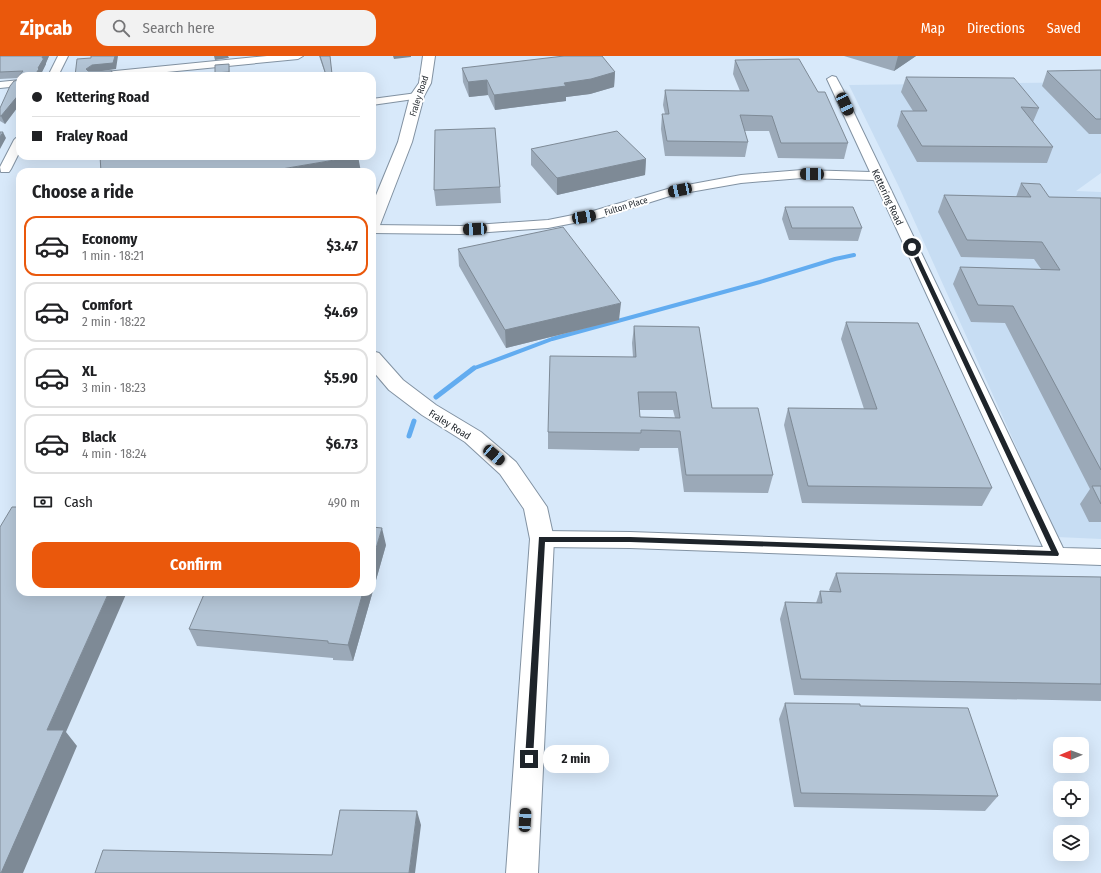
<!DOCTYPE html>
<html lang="en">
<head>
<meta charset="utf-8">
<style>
	body { margin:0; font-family:"Fira Sans Condensed",sans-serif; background:#f2f2f2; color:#202124; height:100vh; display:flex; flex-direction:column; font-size:15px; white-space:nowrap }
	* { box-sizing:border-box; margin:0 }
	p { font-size:13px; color:#757577 }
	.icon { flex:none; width:22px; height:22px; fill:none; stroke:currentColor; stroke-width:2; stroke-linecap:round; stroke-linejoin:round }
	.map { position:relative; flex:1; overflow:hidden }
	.details { position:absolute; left:16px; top:112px; width:360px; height:428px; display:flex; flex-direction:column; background:#fff; border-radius:12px; box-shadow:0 4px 16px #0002 }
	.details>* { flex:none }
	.guide { position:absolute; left:16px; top:16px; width:360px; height:88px; border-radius:12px; box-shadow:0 4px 16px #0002; display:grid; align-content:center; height:88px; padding:0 16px; background:#fff }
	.needle { width:26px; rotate:269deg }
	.controls { position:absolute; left:1053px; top:681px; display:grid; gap:8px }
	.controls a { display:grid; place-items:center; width:36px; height:36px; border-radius:8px; background:#fff; box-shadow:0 4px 16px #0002; font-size:20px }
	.end { position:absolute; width:18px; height:18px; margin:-9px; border:5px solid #1e242a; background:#fff; box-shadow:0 0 0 2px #fff }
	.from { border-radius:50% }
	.bubble { position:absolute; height:28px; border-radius:12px; background:#fff; box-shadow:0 4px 16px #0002; font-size:13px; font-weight:700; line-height:28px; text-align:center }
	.car { position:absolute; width:12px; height:24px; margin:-12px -6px; border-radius:5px; box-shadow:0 0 3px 1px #0007; background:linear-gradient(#222 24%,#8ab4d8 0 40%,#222 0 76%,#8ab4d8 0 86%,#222 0) }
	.guide b { display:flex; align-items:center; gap:14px; height:38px; font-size:15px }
	.guide b+b { border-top:1px solid #e0e0e0 }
	.guide i { width:10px; height:10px; background:#202124 }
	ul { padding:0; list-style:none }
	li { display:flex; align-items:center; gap:12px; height:60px; margin:0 8px 6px; padding:0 8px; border:2px solid #e0e0e0; border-radius:12px }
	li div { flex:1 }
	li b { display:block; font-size:15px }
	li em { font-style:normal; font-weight:700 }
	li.current { border-color:#ea580c }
	li>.icon { width:36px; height:36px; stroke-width:1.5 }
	h2 { padding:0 16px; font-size:18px; line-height:48px }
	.pay { display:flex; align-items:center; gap:10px; height:44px; padding:0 16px; font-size:15px }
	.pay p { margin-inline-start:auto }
	.primary-button { display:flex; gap:8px; margin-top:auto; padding:8px 16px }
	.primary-button a { flex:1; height:46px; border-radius:12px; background:#ea580c; color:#fff; font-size:16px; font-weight:700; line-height:46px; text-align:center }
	header { display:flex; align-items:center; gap:24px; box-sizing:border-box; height:56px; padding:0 20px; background:#ea580c; color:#fff }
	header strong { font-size:19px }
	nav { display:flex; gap:22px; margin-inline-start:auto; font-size:14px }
	.search { width:280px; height:36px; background:#f2f2f2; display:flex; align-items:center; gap:10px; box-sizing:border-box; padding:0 14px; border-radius:12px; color:#757577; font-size:15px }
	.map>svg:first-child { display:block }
</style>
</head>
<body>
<header>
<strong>Zipcab</strong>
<div class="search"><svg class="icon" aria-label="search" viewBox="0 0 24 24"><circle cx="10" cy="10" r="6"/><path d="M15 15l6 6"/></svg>Search here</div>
<nav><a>Map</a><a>Directions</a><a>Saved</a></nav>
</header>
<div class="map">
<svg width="1101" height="817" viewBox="0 0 1101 817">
	<rect width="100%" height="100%" fill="#d8e9fa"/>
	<path fill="#c7ddf3" d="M1101,26V117L1076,135L1101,136V483L1057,481L899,131L849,29Z"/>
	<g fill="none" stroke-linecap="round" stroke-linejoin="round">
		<path stroke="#62acf0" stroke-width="4" d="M472,313L552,283L760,226L835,203L854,199"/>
		<path stroke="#62acf0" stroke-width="5" d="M436,341L474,312
			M409,380L414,365"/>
		<g stroke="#8292a2" stroke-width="2">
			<path id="minor" d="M58,0H68L58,20H48Z
				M267,0H303L298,3L126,20H90L95,17Z
				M832,20L836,21L843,34L1063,492L1101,493V509L630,492L542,491L535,488L532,483L535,478L542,475L630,476L1043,491L874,124L802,122L741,127L673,139L600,162L548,172L461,178L372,177V169L461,170L548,164L593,155L671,132L741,119L802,114L870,116L827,23Z
				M20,24V30L0,32V26Z
				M417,37L422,40L421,42L372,49V43Z
				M20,81V95L11,113L9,116H1L0,111L14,84L16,82Z"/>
		</g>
		<g stroke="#8292a2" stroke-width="2">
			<path id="tertiary" d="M423,0H435L431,27L424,40L412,86L380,169L378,172L372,174V149L398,86L410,40L419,27Z
				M372,295L379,297L403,324L436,349L481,376L516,406L547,451L554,483L538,817H506L530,483L524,453L500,418L465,386L422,359L389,334L372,314Z"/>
		</g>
		<use href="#minor" fill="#fff" fill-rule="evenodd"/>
		<use href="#tertiary" fill="#fff" fill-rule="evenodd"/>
	</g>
	<path fill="#9ba9b8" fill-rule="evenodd" d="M0,0H49L46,7V8L41,18L42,20H20V48L5,68L0,65V52L18,24V22L0,23Z
		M319,0H330L332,20H326Z
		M844,0H916L894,15Z
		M735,4L848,87L844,103L778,102L769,75H744L748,86L745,101L665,100L661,73L662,58H665L663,49L665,34L740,35L733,18Z
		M229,8L230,20H216L215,17Z
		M462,12L615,16L614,31L590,38L566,41V45L495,54L488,39L469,41L463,26Z
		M1101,14V78H1089L1042,30L1047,15Z
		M906,21L1039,52L1033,66L1053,91L1047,107L917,106L897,70L901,55H913L901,36Z
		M531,93L646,103L645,119L557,139L531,109Z
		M1021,127L1049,141L1101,142V466H1089L1080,448L1090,433L1005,267L971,266L953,228L960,211L1041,213L1034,203L961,201L938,156L944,139L1016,141Z
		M500,131L501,147L436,150L434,134Z
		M785,151L862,172L858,185L789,184L782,163Z
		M458,193L619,264L506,292L459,210Z
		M846,266L992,432L982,450L802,447L784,369L788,352L864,353L841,283Z
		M634,270L712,352L773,419L768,437L684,436L678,392H640L639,395L548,393V376L633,301L632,287ZM639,354H673L675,362L640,361Z
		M386,489L353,605L333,604V602L197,590L189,573Z
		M836,517L1101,521V645L794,639L780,563L785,546L816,547L820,535H830L829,534Z
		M785,647L860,650L998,740L985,755L794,751L779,663Z"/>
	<path fill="#7e8a96" d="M43,0H49L46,7V8L41,18L42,20H34Z
		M115,0H118L116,13L95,16L89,20L86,13L92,9Z
		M214,0H228L229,2L215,4Z
		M330,0L332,20H327Z
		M393,0H411V1L394,3Z
		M898,0H916L894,15Z
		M112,15L113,20H110Z
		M615,16L614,31L590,38L566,41V45L495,54L494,39L564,27Z
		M487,24L488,39L469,41L468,26Z
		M20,37V48L5,68L1,60Z
		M3,76L6,82L0,93V81Z
		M358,100L361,116H264Z
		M646,103L645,119L557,139V122Z
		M621,247L619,264L506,292L505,274Z
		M382,472L386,489L353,605L348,589L363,536H372V506Z
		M109,536H127L66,676L77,690L23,817H1L47,674Z
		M417,755L421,769L415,817H409Z"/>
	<path fill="#b4c5d6" stroke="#7e8a96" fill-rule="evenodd" d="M0,0H43L42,2H44L38,12L39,13L34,20H20V37L1,60H0V52L10,30L14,25L18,24L19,20L23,15L0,16Z
		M91,0H115L113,7L92,9L86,13L88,15H112L110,20H75L77,3L91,2Z
		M320,0H330L332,18L326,19Z
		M564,0H602L615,16L591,23L564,27L566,30L494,39L487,24L468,26L462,12Z
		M799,3L818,36H825L848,87H781L772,60L740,59L748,86L667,85L662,58H669L665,34L749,35L735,4Z
		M229,8V16L215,17V9Z
		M1101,14V63H1096L1047,15Z
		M906,21L1014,22L1039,52L1021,51L1053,91L922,90L901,55H927Z
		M495,72L500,131L434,134L435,74Z
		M617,75L646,103L557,122L531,93Z
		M0,76H3L0,81Z
		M100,100H358L264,116H101Z
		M1021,127L1040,128L1049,141L1101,142V414L1013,250L978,249L960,211L1060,214L1042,186L967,184L944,139L1031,141Z
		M785,151H853L862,172H792Z
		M563,171L621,247L505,274L458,193Z
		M846,266L918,267L992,432L808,430L788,352L877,353Z
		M634,270L699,271L712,352H758L773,419H686L680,375L641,374V377L548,376L550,300L636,301ZM638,336H676L680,362L640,361Z
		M1092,430H1101V448Z
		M12,451H20V536H109L47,674H64L1,817H0V471Z
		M372,471L382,472L372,506Z
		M836,517L1101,521V628L801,623L785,546L822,547L820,535L841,536Z
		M205,536H363L348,589L328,587V585L189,573Z
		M785,647L860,648V650L968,652L998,740L801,737Z
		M340,754L417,755L409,817H95L103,794L332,799Z"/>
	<path fill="#1e242a" d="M912,190L914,191L1059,498L1058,500L630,486H545L533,703L532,706H526L525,703L539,481H630L1051,495L909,191Z"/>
	<g text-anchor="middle" stroke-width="4" stroke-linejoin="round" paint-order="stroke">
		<g font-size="9" fill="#1e242a" stroke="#fff">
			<text transform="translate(419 40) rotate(-72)" y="3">Fraley Road</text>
			<text transform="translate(626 150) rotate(-17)" y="3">Fulton Place</text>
		</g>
		<g font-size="10" fill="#1e242a" stroke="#fff">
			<text transform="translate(888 141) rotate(65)" y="4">Kettering Road</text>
			<text transform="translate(450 368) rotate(32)" y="4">Fraley Road</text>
		</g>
	</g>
</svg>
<div class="controls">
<a><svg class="needle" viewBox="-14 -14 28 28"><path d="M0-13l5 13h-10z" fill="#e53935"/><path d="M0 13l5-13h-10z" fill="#757577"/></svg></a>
<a><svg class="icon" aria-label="locate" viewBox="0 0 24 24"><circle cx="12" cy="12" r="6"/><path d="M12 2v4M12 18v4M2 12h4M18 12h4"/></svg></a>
<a><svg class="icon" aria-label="layers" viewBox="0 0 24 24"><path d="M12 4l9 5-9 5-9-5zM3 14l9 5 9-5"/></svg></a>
</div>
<i class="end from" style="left:912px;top:191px"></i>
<i class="end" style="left:529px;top:703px"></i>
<div class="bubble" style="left:543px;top:689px;width:66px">2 min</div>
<i class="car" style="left:845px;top:48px;rotate:155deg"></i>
<i class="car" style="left:812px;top:118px;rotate:271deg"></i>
<i class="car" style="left:680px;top:134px;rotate:258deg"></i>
<i class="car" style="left:584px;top:161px;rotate:80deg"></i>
<i class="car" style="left:475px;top:173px;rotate:267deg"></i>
<i class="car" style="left:494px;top:399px;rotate:131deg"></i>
<i class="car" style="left:525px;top:764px;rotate:3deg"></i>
<div class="guide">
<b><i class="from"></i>Kettering Road</b>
<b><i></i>Fraley Road</b>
</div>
<section class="details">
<h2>Choose a ride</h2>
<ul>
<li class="current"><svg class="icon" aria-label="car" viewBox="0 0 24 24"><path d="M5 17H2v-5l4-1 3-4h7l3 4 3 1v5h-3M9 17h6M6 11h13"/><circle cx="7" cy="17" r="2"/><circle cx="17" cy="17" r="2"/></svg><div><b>Economy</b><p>1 min · 18:21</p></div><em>$3.47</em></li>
<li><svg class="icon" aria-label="car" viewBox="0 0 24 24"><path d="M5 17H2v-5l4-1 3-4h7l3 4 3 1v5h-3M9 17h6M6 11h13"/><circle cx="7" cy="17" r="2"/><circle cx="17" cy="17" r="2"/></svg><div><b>Comfort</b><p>2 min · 18:22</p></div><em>$4.69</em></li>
<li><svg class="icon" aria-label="car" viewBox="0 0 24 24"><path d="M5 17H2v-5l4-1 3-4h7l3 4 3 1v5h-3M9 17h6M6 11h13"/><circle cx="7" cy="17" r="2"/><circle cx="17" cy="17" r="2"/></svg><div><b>XL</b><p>3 min · 18:23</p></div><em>$5.90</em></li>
<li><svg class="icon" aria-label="car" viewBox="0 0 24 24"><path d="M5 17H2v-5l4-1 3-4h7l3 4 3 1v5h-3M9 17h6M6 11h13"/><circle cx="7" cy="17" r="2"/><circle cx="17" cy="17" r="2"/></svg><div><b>Black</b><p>4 min · 18:24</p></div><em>$6.73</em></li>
</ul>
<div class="pay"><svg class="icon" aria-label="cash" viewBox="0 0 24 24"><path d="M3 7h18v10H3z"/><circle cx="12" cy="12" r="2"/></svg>Cash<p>490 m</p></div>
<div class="primary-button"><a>Confirm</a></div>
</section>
</div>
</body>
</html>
